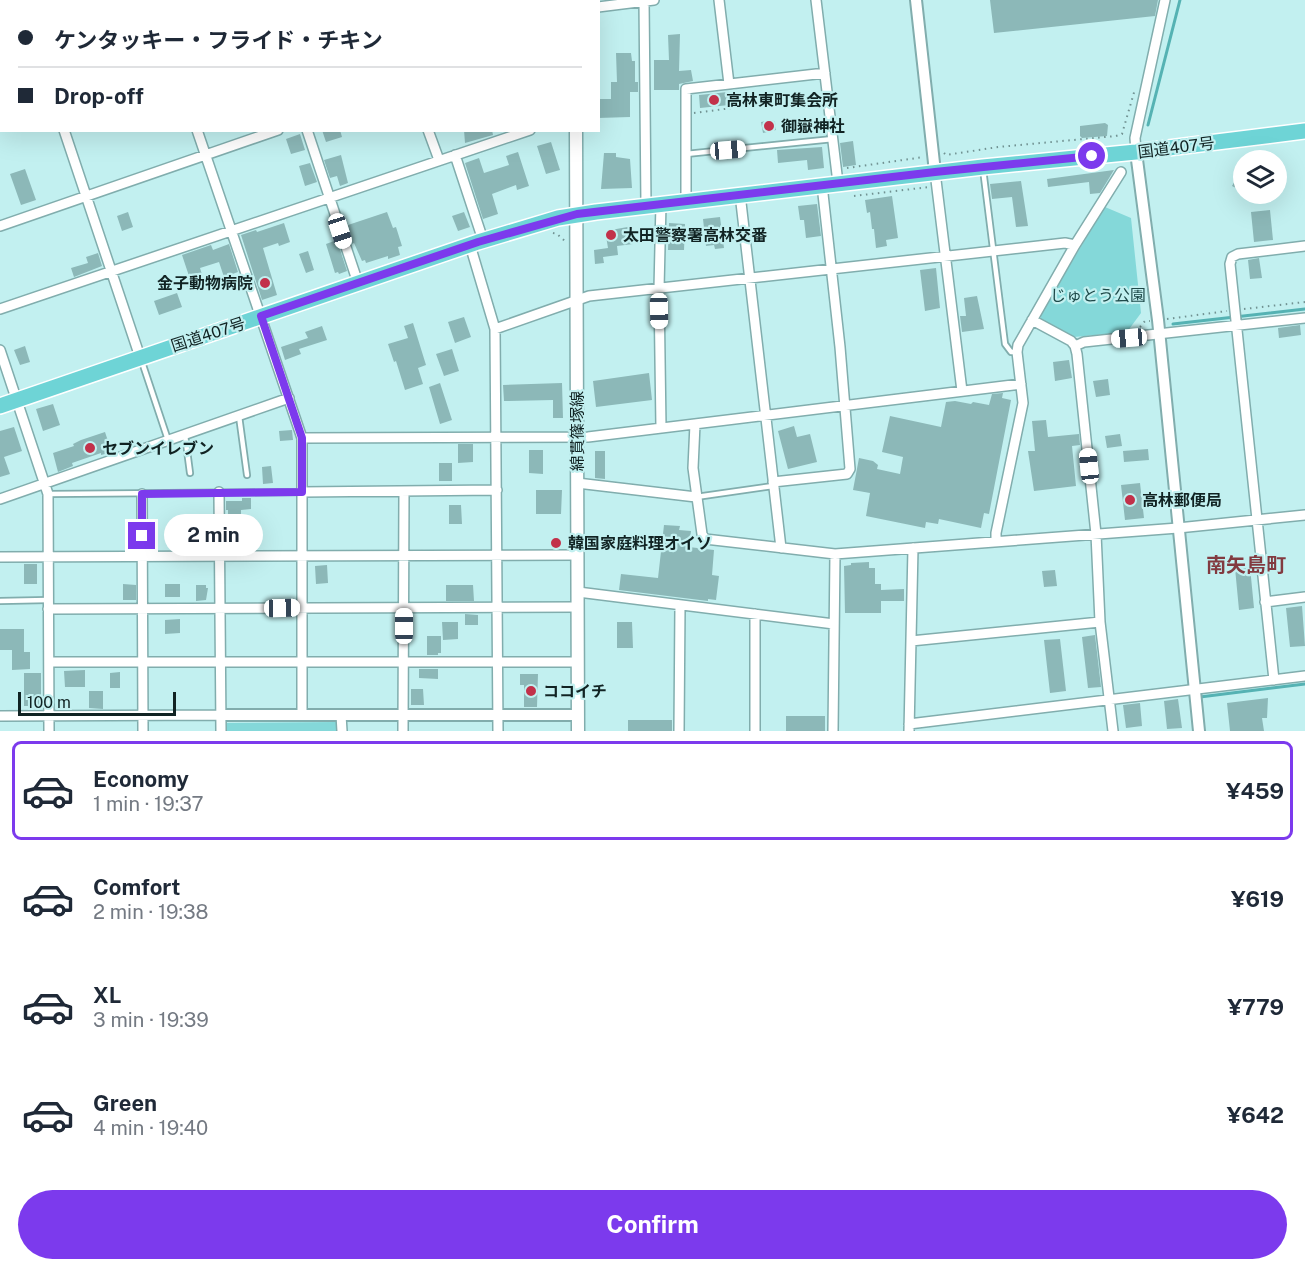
<!DOCTYPE html>
<html lang="en">
<head>
<meta charset="utf-8">
<style>
	body { margin:0; font-family:"Public Sans","Noto Sans JP",sans-serif; background:#f6f6f7; color:#1f2937; height:100vh; display:flex; flex-direction:column; font-size:22px; white-space:nowrap }
	* { box-sizing:border-box; margin:0 }
	p { font-size:20px; color:#747a83 }
	.icon { flex:none; width:33px; height:33px; fill:none; stroke:currentColor; stroke-width:2; stroke-linecap:round; stroke-linejoin:round }
	.map { position:relative; height:731px; overflow:hidden }
	.sheet { display:flex; flex-direction:column; background:#fff; flex:1 }
	.sheet>* { flex:none }
	.top-card { position:absolute; left:0px; top:0px; width:600px; height:132px; box-shadow:0 6px 24px #0002; display:grid; align-content:center; height:132px; padding:0 18px; background:#fff }
	.tools { position:absolute; left:1233px; top:150px; display:grid; gap:12px }
	.tools a { display:grid; place-items:center; width:54px; height:54px; border-radius:50%; background:#fff; box-shadow:0 6px 24px #0002; font-size:30px }
	.scale { position:absolute; left:18px; bottom:15px; width:158px; box-sizing:border-box; padding-left:6px; border:3px solid #112323; border-top:0; font-size:16px; line-height:21px; white-space:nowrap; color:#112323; -webkit-text-stroke:4px #c2f0f0; paint-order:stroke }
	.end { position:absolute; width:27px; height:27px; margin:-14px; border:8px solid #7c3aed; background:#fff; box-shadow:0 0 0 3px #fff }
	.from { border-radius:50% }
	.bubble { position:absolute; height:42px; border-radius:21px; background:#fff; box-shadow:0 6px 24px #0002; font-size:20px; font-weight:700; line-height:42px; text-align:center }
	.car { position:absolute; width:18px; height:36px; margin:-18px -9px; border-radius:8px; box-shadow:0 0 4px 2px #0007; background:linear-gradient(#fff 24%,#345 0 40%,#fff 0 76%,#345 0 86%,#fff 0) }
	.top-card b { display:flex; align-items:center; gap:21px; height:57px; font-size:22px }
	.top-card b+b { border-top:2px solid #e0e1e3 }
	.top-card i { width:15px; height:15px; background:#1f2937 }
	ul { padding:10px 0 0; list-style:none }
	li { display:flex; align-items:center; gap:18px; height:99px; margin:0 12px 9px; padding:0 6px; border:3px solid transparent; border-radius:9px }
	li div { flex:1 }
	li b { display:block; font-size:22px }
	li em { font-style:normal; font-weight:700 }
	li.current { border-color:#7c3aed }
	li>.icon { width:54px; height:54px; stroke-width:1.5 }
	.action { display:flex; gap:12px; margin-top:auto; padding:12px 18px }
	.action a { flex:1; height:69px; border-radius:36px; background:#7c3aed; color:#fff; font-size:24px; font-weight:700; line-height:69px; text-align:center }
	.map>svg:first-child { display:block }
</style>
</head>
<body>
<div class="map">
<svg width="1305" height="731" viewBox="0 0 1305 731">
	<rect width="100%" height="100%" fill="#c2f0f0"/>
	<path fill="#84d8d9" d="M1105,207L1131,218L1141,313L1127,332L1074,337L1041,319L1040,314Z
		M336,722L337,731H227V723Z"/>
	<g fill="none" stroke-linecap="round" stroke-linejoin="round">
		<path stroke="#55b2b3" stroke-width="3" d="M1148,125L1180,0
			M1173,324L1305,309
			M1200,697L1305,684"/>
	</g>
	<path fill="#8cb8b8" d="M990,0H1158L1155,16L994,33Z
		M680,34L679,71L691,70L693,81L679,84V90H654V60H669L668,35Z
		M616,53H631L632,61H635V82H638V92H630V117L598,118V99H611V82H617Z
		M728,92L729,105L700,108L699,95Z
		M772,120L775,122L776,130L763,133L761,122Z
		M1105,123L1108,125L1107,136L1082,138L1080,136V126Z
		M322,130H340L342,137L326,142Z
		M464,130H492L493,135L465,143Z
		M300,134L305,150L291,154L286,139Z
		M853,141L856,165L843,167L840,143Z
		M551,142L560,170L546,174L537,146Z
		M822,147L824,168L808,170L807,160L778,163L777,150Z
		M518,152L529,186L517,190L516,185L492,194L498,214L483,219L465,163L479,158L484,173L509,165L506,156Z
		M604,153H616V157L630,159L632,188L601,189Z
		M341,155L348,183L340,186L337,176L330,178L324,160Z
		M310,163L317,182L305,186L299,166Z
		M1244,165V192L1232,186Z
		M25,169L36,200L21,205L10,174Z
		M1114,170L1100,193L1090,194L1089,182L1048,187L1047,179Z
		M1021,181L1028,226L1016,227L1012,197L992,199L990,184Z
		M892,196L898,238L886,240L887,246L876,248L874,229H872L870,212L867,213L865,200Z
		M817,204L821,236L806,238L804,220H800L798,206Z
		M1270,210L1273,240L1254,242L1251,212Z
		M128,212L133,227L122,231L117,216Z
		M387,212L393,228L396,227L402,246L398,247L400,255L388,259V256L366,263L365,260L362,261L354,243L352,244L348,225Z
		M464,212L470,227L458,231L452,216Z
		M720,217L724,248L715,249L714,245L706,246L703,219Z
		M284,223L290,242L279,246L278,243L263,248L277,295L262,300L241,235L256,230L257,232Z
		M669,223L685,224L684,250H668Z
		M633,226V244L617,246L618,255L603,257L604,263L595,264L594,250L608,248L606,236L611,230Z
		M337,240L347,271L339,274L338,272L335,273L326,244Z
		M229,244L238,272L224,277L219,262L200,268L204,281L187,287L184,278L189,276L182,255L211,245L213,250Z
		M308,251L314,270L306,273L299,254Z
		M98,253L102,266L74,277L71,268L88,263L86,257Z
		M1259,258L1262,278L1250,279L1248,260Z
		M936,268L940,308L925,311L920,270Z
		M177,293L182,307L159,315L154,301Z
		M977,296L984,329L962,332L960,316H966L964,298Z
		M464,317L471,337L455,343L448,322Z
		M413,323L426,365L418,368L423,384L405,390L396,361L394,362L388,344L408,338L404,326Z
		M1300,325L1301,335L1279,338L1278,328Z
		M322,326L327,340L299,349L301,354L285,360L281,347L308,338L305,332Z
		M25,346L30,362L20,365L14,350Z
		M452,349L459,371L444,376L436,354Z
		M1069,360L1072,378L1055,381L1053,362Z
		M649,373L652,400L596,407L593,381Z
		M1108,379L1110,395L1096,397L1093,381Z
		M440,383L452,420L440,424L429,387Z
		M562,383L563,418H553V400L504,401L503,385Z
		M1003,393L1002,398L1011,400L989,514L984,513L981,528L939,519L938,524L926,522L925,528L866,516L870,493L853,490L859,458L873,461L878,465L877,469L900,474L903,457L882,452L890,416L941,427L946,402L955,401L971,404L973,402L989,405L992,394Z
		M53,404L60,425L43,431L36,409Z
		M1046,420L1048,437L1079,434L1080,445L1072,446L1076,486L1034,491L1028,451H1035L1032,421Z
		M794,426L797,437L810,434L817,462L788,469L778,431Z
		M14,427L22,451L4,457L10,474L0,477V431Z
		M292,430L293,440L280,441L279,431Z
		M105,432L111,450H109V453L101,455V453L72,463L73,466L58,472L53,453L74,446L73,444L81,440Z
		M1120,434L1122,446L1107,448L1105,436Z
		M458,444H473V462L458,463Z
		M1148,449L1149,460L1124,462L1123,451Z
		M529,450H543V474L529,473Z
		M595,451H605V479L595,478Z
		M439,463H452V481H439Z
		M271,466L273,483L263,484L262,467Z
		M1140,483L1144,518L1125,520L1121,485Z
		M536,490H562L561,514H536Z
		M242,498H251V509L241,510V534H228V510H226V501H242Z
		M449,505H461L462,524H449Z
		M664,525L680,526L679,530L691,531L689,547L714,550L712,575L719,576L716,600L708,599V601L619,590L621,574L658,578Z
		M869,562V568H875V584H881V590L904,589V601H881V613H845L844,566L851,565V563Z
		M24,564H37V584H24Z
		M327,565L328,583L316,584L315,566Z
		M1250,567L1254,608L1239,610L1235,568Z
		M1055,570L1057,586L1044,587L1042,571Z
		M123,584L136,585V600H123Z
		M165,584H180V597H165Z
		M196,585H206V588H208L206,600L196,601Z
		M446,585H473L474,601H446Z
		M1302,606L1305,646L1290,647L1286,608Z
		M465,614L478,615V625H465Z
		M180,619V633L165,634V620Z
		M442,622H458V639L443,640Z
		M617,622H632L633,648H617Z
		M0,629H24V652H30V669L12,670V650H0Z
		M1095,635L1101,687L1088,688L1082,637Z
		M427,636H441V653H438V655H427Z
		M1060,639L1066,691L1050,693L1044,640Z
		M419,669H438V679L419,678Z
		M85,670V687H65L64,671Z
		M120,672V688H110V673Z
		M24,673H41V706H24Z
		M520,674H538L537,707H524V685H520Z
		M411,689H423L424,705H411Z
		M89,691H103V709L89,708Z
		M1268,698L1267,718H1262L1264,731H1230L1227,703Z
		M1178,699L1182,728L1167,729L1164,701Z
		M1140,703L1142,726L1126,728L1123,705Z
		M786,716H825V731H786Z
		M628,720H672V731H628Z"/>
	<g fill="none" stroke-linecap="round" stroke-linejoin="round">
		<g stroke="#81adad" stroke-width="8">
			<path id="service" d="M686,154L833,139
				M983,169L1005,344L1011,352H1017
				M141,359L168,440
				M239,416L247,475
				M185,435L190,473
				M48,494L302,492
				M696,497L773,486
				M0,601L48,600"/>
		</g>
		<g stroke="#81adad" stroke-width="12">
			<path id="minor" d="M63,0V2
				M153,0L154,2
				M211,0L212,2
				M262,0V2
				M336,0V2
				M407,0V2
				M497,0V2
				M644,0L646,205
				M719,0L729,84
				M816,0L838,183
				M598,7L654,0
				M0,90L2,94
				M0,119L2,118
				M64,130L140,357
				M197,130L302,438V715
				M307,130L358,283
				M428,130L439,160
				M1136,152L1135,138L1165,0
				M455,155L483,240
				M935,172L962,391
				M740,194L781,548
				M686,200V89L825,73
				M661,203L659,289L661,428
				M0,226L278,130
				M470,245L495,329L498,731
				M0,309L530,130
				M1032,320L1071,341L1075,346L1077,354L1096,534L1100,622L1113,731
				M495,329L589,296L1065,243L1075,245
				M1075,346L1084,342L1305,318
				M0,350L48,494L49,731
				M695,424L693,468L702,534L705,539L835,554L1178,528L1305,515
				M302,438L588,437L1021,384
				M773,482L847,474L850,469L840,347L822,185
				M577,483L696,497
				M219,492L221,731
				M302,492L497,490
				M142,494L143,731
				M0,499L289,398
				M996,541V533L1023,403L1017,352L1018,345L1075,245L1121,172
				M0,557L577,555
				M578,592L834,624
				M1265,602L1305,597
				M48,609L578,607
				M911,641L1100,622
				M49,662H578
				M1274,680L1230,264L1232,257L1238,254L1305,246
				M341,715L342,731
				M0,716L221,715
				M909,724L1305,676
				M403,731L404,492
				M679,731L680,605
				M755,731V614
				M833,731L835,554
				M909,731L913,548"/>
		</g>
		<g stroke="#81adad" stroke-width="14">
			<path id="tertiary" d="M916,0L935,172
				M1136,152L1158,320L1199,731
				M221,715H578"/>
		</g>
		<g stroke="#81adad" stroke-width="15">
			<path id="secondary" d="M576,0V2
				M576,130L578,731"/>
		</g>
		<g stroke="#fff" stroke-width="18">
			<path id="trunk" d="M0,406L478,242L558,218L596,212L983,167L1136,152L1305,131"/>
		</g>
		<path stroke="#719292" stroke-width="2" stroke-dasharray="1.5 4.5" stroke-linecap="butt" d="M694,113L732,108L730,93
			M944,153L946,155L998,147L1116,136L1122,134L1135,89
			M847,168L924,157
			M854,196L929,187
			M553,233L557,234L565,241
			M1244,309L1305,302
			M1167,319L1227,311
			M1140,327L1145,321H1150"/>
		<use href="#service" stroke="#fff" stroke-width="4.5"/>
		<use href="#minor" stroke="#fff" stroke-width="9"/>
		<use href="#tertiary" stroke="#fff" stroke-width="10"/>
		<use href="#secondary" stroke="#fff" stroke-width="12"/>
		<use href="#trunk" stroke="#6ed4d6" stroke-width="15"/>
	</g>
	<g fill="none" stroke-linecap="round" stroke-linejoin="round">
		<path stroke="#7c3aed" stroke-width="8" d="M142,536V494L302,492V438L261,316L478,242L577,214L935,172L1092,156"/>
	</g>
	<g fill="#c2314a" stroke="#c2f0f0" stroke-width="2">
		<circle cx="714" cy="100" r="6"/>
		<circle cx="769" cy="126" r="6"/>
		<circle cx="611" cy="235" r="6"/>
		<circle cx="265" cy="283" r="6"/>
		<circle cx="90" cy="448" r="6"/>
		<circle cx="1130" cy="500" r="6"/>
		<circle cx="556" cy="543" r="6"/>
		<circle cx="531" cy="691" r="6"/>
	</g>
	<g text-anchor="middle" stroke-width="4.5" stroke-linejoin="round" paint-order="stroke">
		<g font-size="16" font-weight="bold" fill="#112323" stroke="#c2f0f0" text-anchor="start">
			<text x="726" y="106">高林東町集会所</text>
			<text x="781" y="132">御嶽神社</text>
			<text x="623" y="241">太田警察署高林交番</text>
			<text x="253" y="289" text-anchor="end">金子動物病院</text>
			<text x="102" y="454">セブンイレブン</text>
			<text x="1142" y="506">高林郵便局</text>
			<text x="568" y="549">韓国家庭料理オイソ</text>
			<text x="543" y="697">ココイチ</text>
		</g>
		<g font-size="16" fill="#112323" stroke="#c2f0f0">
			<text transform="translate(1176 147) rotate(-7)" y="6">国道407号</text>
			<text transform="translate(208 334) rotate(-18)" y="6">国道407号</text>
			<text transform="translate(577 431) rotate(-90)" y="6">綿貫篠塚線</text>
		</g>
		<g font-size="16" fill="#1e4949" stroke="#c2f0f0">
			<text x="1098" y="301">じゅとう公園</text>
		</g>
		<g font-size="20" font-weight="bold" fill="#823a40" stroke="#c2f0f0">
			<text x="1246" y="572">南矢島町</text>
		</g>
	</g>
</svg>
<div class="tools">
<a><svg class="icon" aria-label="layers" viewBox="0 0 24 24"><path d="M12 4l9 5-9 5-9-5zM3 14l9 5 9-5"/></svg></a>
</div>
<div class="scale">100 m</div>
<i class="end from" style="left:1092px;top:156px"></i>
<i class="end" style="left:142px;top:536px"></i>
<div class="bubble" style="left:164px;top:514px;width:99px">2 min</div>
<i class="car" style="left:728px;top:150px;rotate:85deg"></i>
<i class="car" style="left:340px;top:231px;rotate:162deg"></i>
<i class="car" style="left:659px;top:311px;rotate:179deg"></i>
<i class="car" style="left:1129px;top:338px;rotate:265deg"></i>
<i class="car" style="left:1089px;top:466px;rotate:354deg"></i>
<i class="car" style="left:282px;top:608px;rotate:89deg"></i>
<i class="car" style="left:404px;top:626px;rotate:0deg"></i>
<div class="top-card">
<b><i class="from"></i>ケンタッキー・フライド・チキン</b>
<b><i></i>Drop-off</b>
</div>
</div>
<section class="sheet">
<ul>
<li class="current"><svg class="icon" aria-label="car" viewBox="0 0 24 24"><path d="M5 17H2v-5l4-1 3-4h7l3 4 3 1v5h-3M9 17h6M6 11h13"/><circle cx="7" cy="17" r="2"/><circle cx="17" cy="17" r="2"/></svg><div><b>Economy</b><p>1 min · 19:37</p></div><em>¥459</em></li>
<li><svg class="icon" aria-label="car" viewBox="0 0 24 24"><path d="M5 17H2v-5l4-1 3-4h7l3 4 3 1v5h-3M9 17h6M6 11h13"/><circle cx="7" cy="17" r="2"/><circle cx="17" cy="17" r="2"/></svg><div><b>Comfort</b><p>2 min · 19:38</p></div><em>¥619</em></li>
<li><svg class="icon" aria-label="car" viewBox="0 0 24 24"><path d="M5 17H2v-5l4-1 3-4h7l3 4 3 1v5h-3M9 17h6M6 11h13"/><circle cx="7" cy="17" r="2"/><circle cx="17" cy="17" r="2"/></svg><div><b>XL</b><p>3 min · 19:39</p></div><em>¥779</em></li>
<li><svg class="icon" aria-label="car" viewBox="0 0 24 24"><path d="M5 17H2v-5l4-1 3-4h7l3 4 3 1v5h-3M9 17h6M6 11h13"/><circle cx="7" cy="17" r="2"/><circle cx="17" cy="17" r="2"/></svg><div><b>Green</b><p>4 min · 19:40</p></div><em>¥642</em></li>
</ul>
<div class="action"><a>Confirm</a></div>
</section>
</body>
</html>
